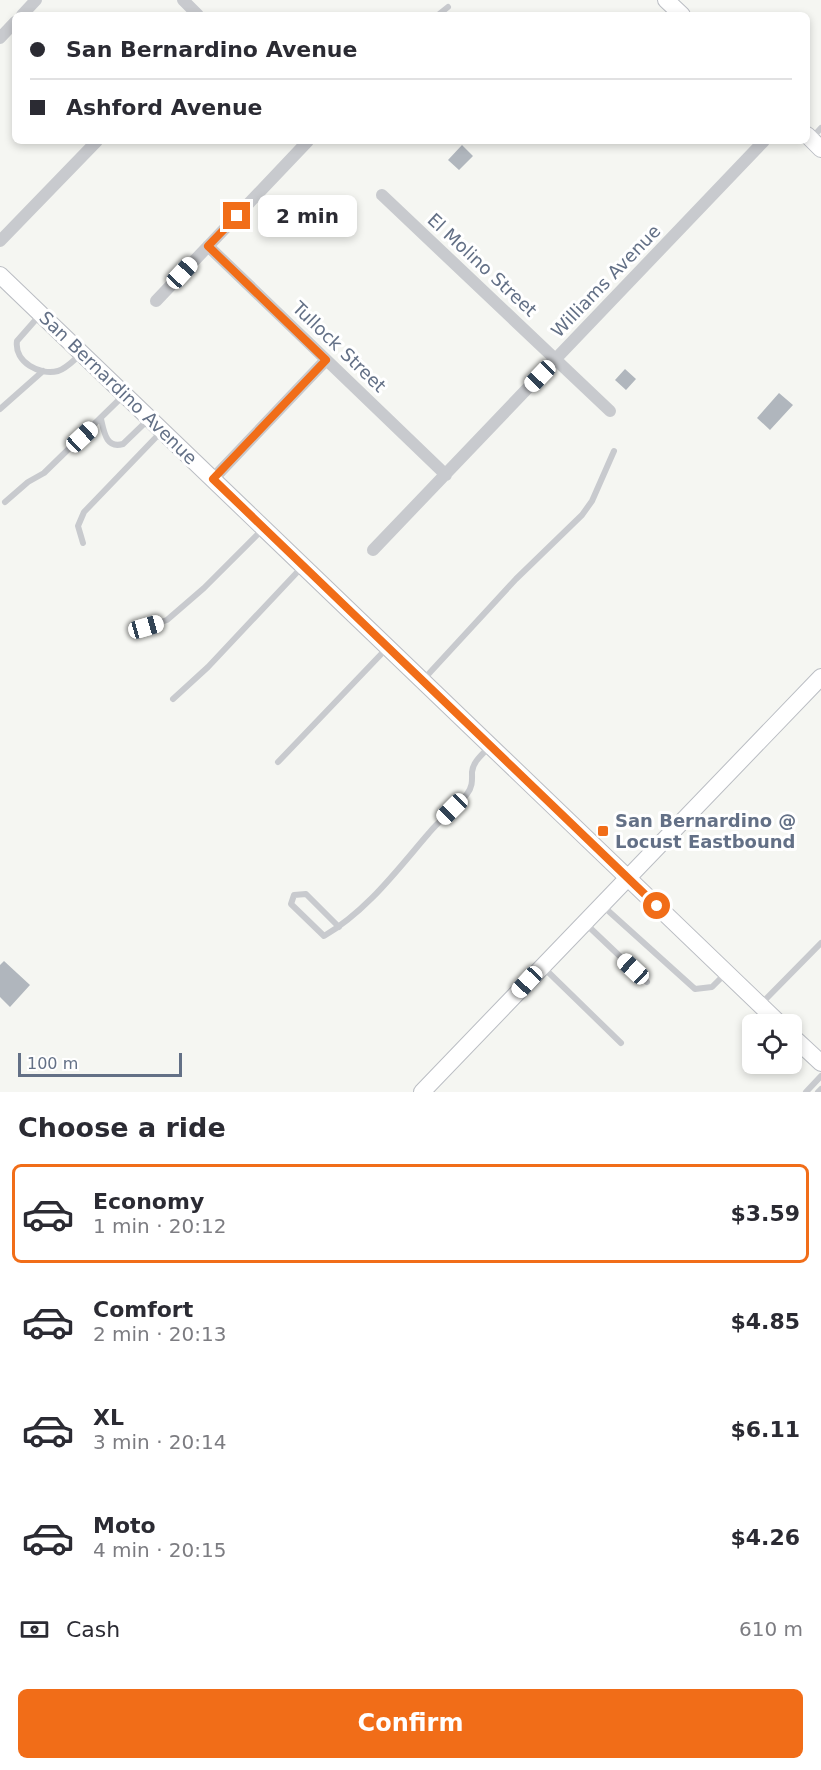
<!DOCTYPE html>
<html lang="en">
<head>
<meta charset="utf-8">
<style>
	body { margin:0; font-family:"DejaVu Sans",sans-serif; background:#f7f7f7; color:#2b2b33; height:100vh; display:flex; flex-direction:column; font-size:22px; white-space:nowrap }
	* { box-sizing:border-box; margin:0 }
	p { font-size:20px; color:#7c7c81 }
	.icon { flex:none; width:33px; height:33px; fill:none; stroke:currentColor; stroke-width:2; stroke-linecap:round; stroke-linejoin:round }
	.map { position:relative; height:1092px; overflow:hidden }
	.side { display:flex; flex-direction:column; background:#fff; flex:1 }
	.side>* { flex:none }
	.banner { position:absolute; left:12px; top:12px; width:798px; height:132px; border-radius:9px; box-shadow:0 3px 9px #0003; display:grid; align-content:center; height:132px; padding:0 18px; background:#fff }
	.fabs { position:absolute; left:742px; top:1014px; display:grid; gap:12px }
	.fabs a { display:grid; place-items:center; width:60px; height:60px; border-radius:9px; background:#fff; box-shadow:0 3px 9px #0003; font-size:30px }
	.scale { position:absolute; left:18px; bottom:15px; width:164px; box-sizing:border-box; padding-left:6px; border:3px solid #637086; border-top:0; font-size:16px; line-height:21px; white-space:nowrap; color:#637086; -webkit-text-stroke:4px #fff; paint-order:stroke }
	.end { position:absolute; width:27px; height:27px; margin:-14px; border:8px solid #f16d18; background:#fff; box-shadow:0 0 0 3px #fff }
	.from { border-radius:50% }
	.bubble { position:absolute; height:42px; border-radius:9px; background:#fff; box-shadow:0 3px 9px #0003; font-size:20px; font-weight:800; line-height:42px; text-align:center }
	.car { position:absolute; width:18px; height:36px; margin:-18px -9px; border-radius:8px; box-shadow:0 0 4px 2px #0007; background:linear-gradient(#fff 24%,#345 0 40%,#fff 0 76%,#345 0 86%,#fff 0) }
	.banner b { display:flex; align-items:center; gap:21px; height:57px; font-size:22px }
	.banner b+b { border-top:2px solid #e1e1e2 }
	.banner i { width:15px; height:15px; background:#2b2b33 }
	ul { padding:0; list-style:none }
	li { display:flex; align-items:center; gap:18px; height:99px; margin:0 12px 9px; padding:0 6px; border:3px solid transparent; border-radius:9px }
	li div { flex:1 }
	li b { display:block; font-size:22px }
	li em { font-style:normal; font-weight:800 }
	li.on { border-color:#f16d18 }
	li>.icon { width:54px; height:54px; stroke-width:1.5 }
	h2 { padding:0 18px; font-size:27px; line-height:72px }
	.pay { display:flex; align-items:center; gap:15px; height:66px; padding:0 18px; font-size:22px }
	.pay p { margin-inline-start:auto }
	.cta { display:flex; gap:12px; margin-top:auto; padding:12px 18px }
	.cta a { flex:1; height:69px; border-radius:9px; background:#f16d18; color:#fff; font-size:24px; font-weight:800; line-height:69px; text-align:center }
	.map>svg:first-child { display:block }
</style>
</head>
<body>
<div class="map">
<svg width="821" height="1092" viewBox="0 0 821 1092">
	<rect width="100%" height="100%" fill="#f5f6f2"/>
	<path fill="#b0b6bd" d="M462,145L473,156L459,170L448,160Z
		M625,369L636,379L626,390L615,380Z
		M779,393L793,405L770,430L757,418Z
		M4,961L30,985L10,1007L0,997V965Z"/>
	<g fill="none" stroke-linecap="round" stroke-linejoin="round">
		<g stroke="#babdc3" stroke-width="18">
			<path id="secondary" d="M666,0L682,15
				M807,135L821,149
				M0,275L780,1024
				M792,1036L821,1063
				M422,1092L821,677"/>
		</g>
		<path stroke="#c8cace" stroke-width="6" d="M438,15L448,7
			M811,139L821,128
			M39,316L17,341C14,362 40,376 58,371C66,369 75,359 81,354
			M0,409L43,371
			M101,419C104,432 106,449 123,444L149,419
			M5,502L28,482L44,473L124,395
			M83,543L78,526L84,512L162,431
			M137,625L145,627L167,620L204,588L264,528
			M423,680L516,579L582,515L592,501L614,451
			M173,699L208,667L303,566
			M278,762L388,647
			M604,907L695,989L712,987L726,973
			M587,925L647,982
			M339,927L306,894L294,895L291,904L324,936C367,911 397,870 429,833C440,819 457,808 467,794C473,786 472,780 472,772C473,761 483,754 490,746
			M544,968L621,1043
			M762,1003L821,943
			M806,1092L821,1076
			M818,1092L821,1089"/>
		<path stroke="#c8cace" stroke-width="12" d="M183,0L198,15
			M22,15L36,0
			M0,38L15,22
			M382,195L610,411
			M0,241L97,141
			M208,246L446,475
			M156,301L308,141
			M213,479L326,360
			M373,550L764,141"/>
		<use href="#secondary" stroke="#fff" stroke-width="16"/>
	</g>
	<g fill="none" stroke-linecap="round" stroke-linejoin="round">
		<path stroke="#f16d18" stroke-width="8" d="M237,216L208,246L326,360L213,479L657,906"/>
	</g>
	<rect fill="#f16d18" stroke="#fff" stroke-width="2" x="597" y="825" width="12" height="12" rx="3"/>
	<g text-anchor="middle" stroke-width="6" stroke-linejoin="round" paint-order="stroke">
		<g font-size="18" fill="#637086" stroke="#fff">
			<text transform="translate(482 265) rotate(43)" y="6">El Molino Street</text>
			<text transform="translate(606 281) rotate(-46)" y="6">Williams Avenue</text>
			<text transform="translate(339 347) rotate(44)" y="6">Tullock Street</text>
			<text transform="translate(118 388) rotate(44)" y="6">San Bernardino Avenue</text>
		</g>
		<g font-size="18" font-weight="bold" fill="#637086" stroke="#fff" text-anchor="start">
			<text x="615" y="827">San Bernardino @<tspan x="615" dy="21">Locust Eastbound</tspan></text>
		</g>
	</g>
</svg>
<div class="fabs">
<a><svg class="icon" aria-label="locate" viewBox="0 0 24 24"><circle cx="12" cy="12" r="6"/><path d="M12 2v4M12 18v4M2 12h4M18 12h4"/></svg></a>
</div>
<div class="scale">100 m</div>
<i class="end from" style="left:657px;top:906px"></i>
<i class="end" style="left:237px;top:216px"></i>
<div class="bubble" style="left:258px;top:195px;width:99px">2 min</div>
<i class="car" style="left:182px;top:273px;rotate:43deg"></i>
<i class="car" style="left:540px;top:376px;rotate:224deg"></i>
<i class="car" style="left:82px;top:437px;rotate:47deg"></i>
<i class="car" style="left:146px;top:627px;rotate:74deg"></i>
<i class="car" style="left:452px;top:809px;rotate:225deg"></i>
<i class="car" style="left:633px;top:969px;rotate:313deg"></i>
<i class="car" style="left:527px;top:982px;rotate:223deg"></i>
<div class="banner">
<b><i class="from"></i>San Bernardino Avenue</b>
<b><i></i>Ashford Avenue</b>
</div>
</div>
<section class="side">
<h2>Choose a ride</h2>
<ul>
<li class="on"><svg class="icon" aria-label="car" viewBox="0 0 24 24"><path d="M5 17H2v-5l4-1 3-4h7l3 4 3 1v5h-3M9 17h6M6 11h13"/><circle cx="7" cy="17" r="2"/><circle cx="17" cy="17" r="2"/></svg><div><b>Economy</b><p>1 min · 20:12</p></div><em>$3.59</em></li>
<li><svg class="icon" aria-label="car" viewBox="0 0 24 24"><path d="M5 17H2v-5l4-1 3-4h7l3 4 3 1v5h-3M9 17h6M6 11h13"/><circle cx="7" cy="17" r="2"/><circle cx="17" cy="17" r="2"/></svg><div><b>Comfort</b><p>2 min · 20:13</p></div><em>$4.85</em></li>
<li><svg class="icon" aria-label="car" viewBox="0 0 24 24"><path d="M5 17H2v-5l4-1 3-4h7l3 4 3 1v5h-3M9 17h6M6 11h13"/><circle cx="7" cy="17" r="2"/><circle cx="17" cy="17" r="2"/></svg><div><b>XL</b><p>3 min · 20:14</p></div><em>$6.11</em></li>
<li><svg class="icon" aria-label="car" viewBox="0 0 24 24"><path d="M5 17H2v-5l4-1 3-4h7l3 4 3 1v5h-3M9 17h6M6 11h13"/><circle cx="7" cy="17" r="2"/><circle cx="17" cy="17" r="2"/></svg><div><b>Moto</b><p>4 min · 20:15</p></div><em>$4.26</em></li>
</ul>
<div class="pay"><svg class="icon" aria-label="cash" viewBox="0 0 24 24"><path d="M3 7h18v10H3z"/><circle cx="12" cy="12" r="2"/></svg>Cash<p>610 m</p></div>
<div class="cta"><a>Confirm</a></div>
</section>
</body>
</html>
